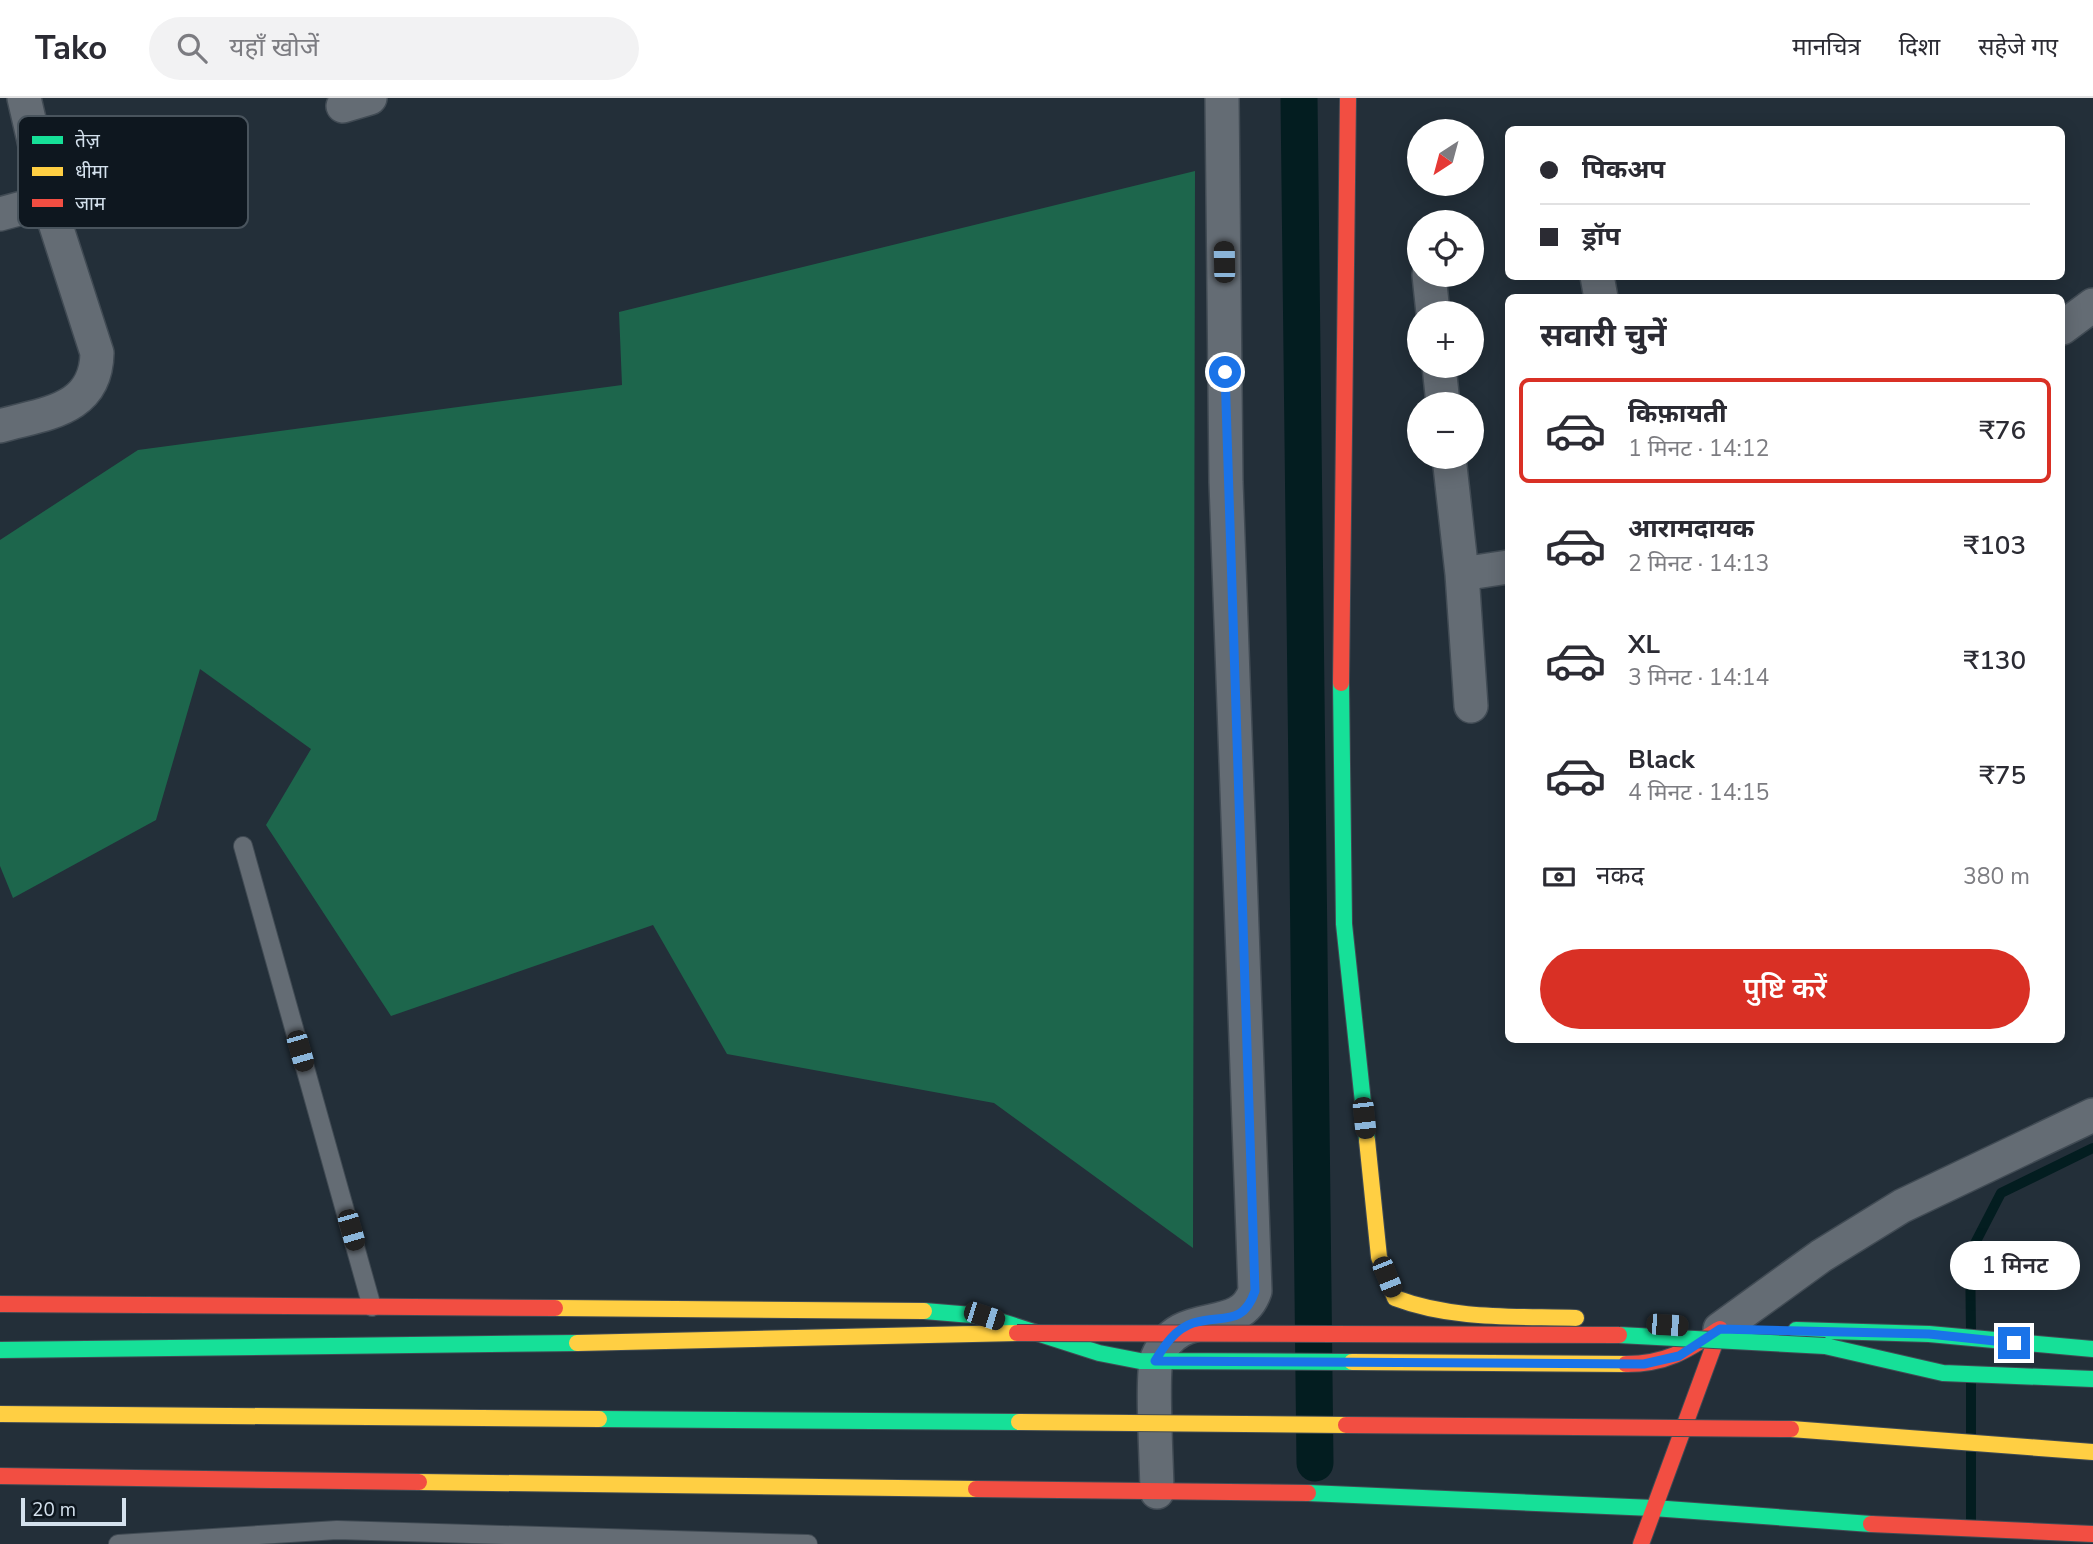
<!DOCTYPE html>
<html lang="hi">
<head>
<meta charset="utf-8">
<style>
	body { margin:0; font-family:"Nunito Sans","Noto Sans Devanagari",sans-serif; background:#f2f2f3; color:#2b2b33; height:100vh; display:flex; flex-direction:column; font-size:26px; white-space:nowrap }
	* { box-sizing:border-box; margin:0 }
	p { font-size:23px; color:#7c7c81 }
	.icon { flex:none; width:38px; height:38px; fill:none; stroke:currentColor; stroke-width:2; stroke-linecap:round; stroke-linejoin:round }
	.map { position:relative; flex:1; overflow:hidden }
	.panel { position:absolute; left:1505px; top:196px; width:560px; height:749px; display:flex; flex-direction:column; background:#fff; border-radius:10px; box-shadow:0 4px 18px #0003 }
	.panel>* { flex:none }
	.hud { position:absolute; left:1505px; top:28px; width:560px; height:154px; border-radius:10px; box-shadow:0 4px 18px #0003; display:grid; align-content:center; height:154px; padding:0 35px; background:#fff }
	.needle { width:46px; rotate:216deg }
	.tools { position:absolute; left:1407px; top:21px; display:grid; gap:14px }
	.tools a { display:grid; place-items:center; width:77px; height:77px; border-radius:50%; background:#fff; box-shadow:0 4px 18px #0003; font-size:35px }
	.scale { position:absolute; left:21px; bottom:18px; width:105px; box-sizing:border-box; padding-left:7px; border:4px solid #d4e1ed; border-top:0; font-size:19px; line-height:24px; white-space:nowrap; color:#d4e1ed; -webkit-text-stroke:5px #0e171f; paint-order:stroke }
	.end { position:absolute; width:32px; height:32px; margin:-16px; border:9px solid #1a73e8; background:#fff; box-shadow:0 0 0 4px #fff }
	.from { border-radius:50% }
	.bubble { position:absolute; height:49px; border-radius:24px; background:#fff; box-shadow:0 4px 18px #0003; font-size:23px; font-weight:600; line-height:49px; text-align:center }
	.car { position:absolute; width:21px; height:42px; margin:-21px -10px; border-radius:9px; box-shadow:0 0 5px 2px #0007; background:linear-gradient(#222 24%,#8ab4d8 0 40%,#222 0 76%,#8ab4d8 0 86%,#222 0) }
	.hud b { display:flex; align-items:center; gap:24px; height:66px; font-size:26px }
	.hud b+b { border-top:2px solid #e1e1e2 }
	.hud i { width:18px; height:18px; background:#2b2b33 }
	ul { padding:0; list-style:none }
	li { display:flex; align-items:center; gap:21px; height:105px; margin:0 14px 10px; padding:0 21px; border:4px solid transparent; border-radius:10px }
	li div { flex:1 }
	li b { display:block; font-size:26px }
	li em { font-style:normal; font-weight:600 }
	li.active { border-color:#d93025 }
	li>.icon { width:63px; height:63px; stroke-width:1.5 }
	h2 { padding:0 35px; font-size:32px; line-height:84px }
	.pay { display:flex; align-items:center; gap:18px; height:77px; padding:0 35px; font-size:26px }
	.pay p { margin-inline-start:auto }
	.primary-button { display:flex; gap:14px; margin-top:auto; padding:14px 35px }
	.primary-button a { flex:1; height:80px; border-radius:42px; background:#d93025; color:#fff; font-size:28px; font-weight:600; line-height:80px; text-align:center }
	header { display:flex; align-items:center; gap:42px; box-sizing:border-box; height:98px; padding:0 35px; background:#fff; border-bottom:2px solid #e1e1e2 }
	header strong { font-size:33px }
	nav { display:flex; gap:38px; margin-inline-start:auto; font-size:24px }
	.search { width:490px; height:63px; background:#f2f2f3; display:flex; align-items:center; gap:18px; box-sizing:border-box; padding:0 24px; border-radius:38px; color:#7c7c81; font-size:26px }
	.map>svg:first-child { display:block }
</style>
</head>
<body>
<header>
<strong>Tako</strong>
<div class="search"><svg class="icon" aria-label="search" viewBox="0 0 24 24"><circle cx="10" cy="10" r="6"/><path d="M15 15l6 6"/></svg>यहाँ खोजें</div>
<nav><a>मानचित्र</a><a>दिशा</a><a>सहेजे गए</a></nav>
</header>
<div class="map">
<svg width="2093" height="1446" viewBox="0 0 2093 1446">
	<rect width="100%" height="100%" fill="#232f39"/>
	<path fill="#1d664c" d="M1195,73L1193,1150L994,1005L727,956L653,827L391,918L266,727L311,651L200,571L156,722L13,800L0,768V442L138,352L622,287L619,214Z"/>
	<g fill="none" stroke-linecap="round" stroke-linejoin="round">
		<path stroke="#031d20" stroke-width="10" d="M1971,1233L1970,1155L2001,1095L2093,1050
			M1971,1422V1281"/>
		<path stroke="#031d20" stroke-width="37" d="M1299,0L1315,1365"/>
		<g stroke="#414b54" stroke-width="20">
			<path id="lane" d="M243,748L372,1209
				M118,1446L337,1432L808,1446"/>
		</g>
		<g stroke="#414b54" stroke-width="36">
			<path id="street" d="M343,8L370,0
				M0,116L48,103
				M1429,177L1433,215
				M1597,178L1601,200
				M2062,230L2093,207
				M1439,268L1443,306
				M0,328C45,315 96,313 97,255L48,103L24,0
				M1449,359L1462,476L1471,608
				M1462,476L1508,469
				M1720,1231L1821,1158L1902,1108L2093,1017
				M1157,1394C1157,1371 1151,1276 1157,1260C1180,1205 1239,1240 1255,1193L1226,384L1222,0"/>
		</g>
		<g stroke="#414b54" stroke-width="18">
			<path id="fast" d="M1341,585L1344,826L1367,1042
				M924,1213L984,1218L1099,1255L1140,1263L1352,1264
				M1796,1232L1929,1236L2093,1251
				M1825,1248L1943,1275L2093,1281
				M0,1252L577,1245
				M599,1321L1019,1324
				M1308,1395L1653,1410L1871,1426"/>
		</g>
		<g stroke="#414b54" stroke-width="18">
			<path id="slow" d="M1367,1042L1379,1159L1395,1200C1453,1222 1515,1218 1576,1220
				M555,1210L924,1213
				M577,1245L1017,1235
				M1352,1264L1626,1266
				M0,1316L599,1321
				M1791,1331L2093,1354
				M419,1384L976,1391"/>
		</g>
		<g stroke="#414b54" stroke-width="18">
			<path id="jam" d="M1341,585L1348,0
				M0,1206L555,1210
				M1626,1266C1666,1266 1686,1253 1718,1232
				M0,1378L419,1384
				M976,1391L1308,1395
				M1871,1426L2093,1436
				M1641,1446L1720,1231"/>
		</g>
		<use href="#lane" stroke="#646c74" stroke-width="18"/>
		<use href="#street" stroke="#646c74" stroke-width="33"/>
		<use href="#fast" stroke="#16e098" stroke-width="16"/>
		<use href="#slow" stroke="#ffcf43" stroke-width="16"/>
		<use href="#jam" stroke="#f24e42" stroke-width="16"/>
		<g stroke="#414b54" stroke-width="18" stroke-linecap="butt">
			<path id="fast-bridge" d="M1619,1237L1825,1248"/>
		</g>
		<g stroke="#414b54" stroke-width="18" stroke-linecap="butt">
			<path id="slow-bridge" d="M1019,1324L1346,1327"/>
		</g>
		<g stroke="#414b54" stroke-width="18" stroke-linecap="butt">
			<path id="jam-bridge" d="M1017,1235L1619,1237
				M1346,1327L1791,1331"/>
		</g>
		<use href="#fast-bridge" stroke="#16e098" stroke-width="16"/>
		<use href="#slow-bridge" stroke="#ffcf43" stroke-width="16"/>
		<use href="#jam-bridge" stroke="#f24e42" stroke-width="16"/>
	</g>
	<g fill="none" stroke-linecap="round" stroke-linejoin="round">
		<path stroke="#1a73e8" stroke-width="9" d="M1225,274L1255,1193C1243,1229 1222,1216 1193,1225C1175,1231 1164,1248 1155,1263L1644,1266L1679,1258L1720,1231L1929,1236L2014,1245"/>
	</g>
	<rect x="18" y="18" width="230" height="112" rx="10" fill="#0e171f" stroke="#49545d" stroke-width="2"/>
	<rect x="32" y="38" width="31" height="8" fill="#16e098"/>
	<rect x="32" y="69" width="31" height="9" fill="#ffcf43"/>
	<rect x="32" y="101" width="31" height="8" fill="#f24e42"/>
	<g font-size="19" fill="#d4e1ed">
		<text x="75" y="49">तेज़</text>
		<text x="75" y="80">धीमा</text>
		<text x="75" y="112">जाम</text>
	</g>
</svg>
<div class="tools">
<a><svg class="needle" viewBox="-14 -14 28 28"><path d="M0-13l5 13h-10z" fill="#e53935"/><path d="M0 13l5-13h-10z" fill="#7c7c81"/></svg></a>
<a><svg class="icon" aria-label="locate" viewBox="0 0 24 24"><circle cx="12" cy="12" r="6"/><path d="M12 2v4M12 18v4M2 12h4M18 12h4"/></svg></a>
<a>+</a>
<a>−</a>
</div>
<div class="scale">20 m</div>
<i class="end from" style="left:1225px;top:274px"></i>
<i class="end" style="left:2014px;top:1245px"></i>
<div class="bubble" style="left:1950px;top:1143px;width:130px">1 मिनट</div>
<i class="car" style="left:1224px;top:164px;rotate:359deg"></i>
<i class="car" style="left:300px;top:953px;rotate:164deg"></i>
<i class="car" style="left:1364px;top:1020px;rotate:174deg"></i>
<i class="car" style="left:351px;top:1132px;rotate:164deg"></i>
<i class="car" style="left:1387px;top:1179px;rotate:158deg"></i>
<i class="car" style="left:984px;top:1218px;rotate:108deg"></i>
<i class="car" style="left:1667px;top:1227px;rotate:94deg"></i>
<div class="hud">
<b><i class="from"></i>पिकअप</b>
<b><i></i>ड्रॉप</b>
</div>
<section class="panel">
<h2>सवारी चुनें</h2>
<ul>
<li class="active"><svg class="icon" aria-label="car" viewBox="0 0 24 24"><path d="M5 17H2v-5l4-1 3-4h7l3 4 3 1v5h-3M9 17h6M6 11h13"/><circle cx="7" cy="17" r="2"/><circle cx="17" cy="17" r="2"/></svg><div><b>किफ़ायती</b><p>1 मिनट · 14:12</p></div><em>₹76</em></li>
<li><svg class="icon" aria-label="car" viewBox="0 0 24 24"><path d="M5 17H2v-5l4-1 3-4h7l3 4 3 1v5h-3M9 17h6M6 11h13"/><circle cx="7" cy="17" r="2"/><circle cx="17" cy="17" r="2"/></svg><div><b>आरामदायक</b><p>2 मिनट · 14:13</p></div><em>₹103</em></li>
<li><svg class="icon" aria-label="car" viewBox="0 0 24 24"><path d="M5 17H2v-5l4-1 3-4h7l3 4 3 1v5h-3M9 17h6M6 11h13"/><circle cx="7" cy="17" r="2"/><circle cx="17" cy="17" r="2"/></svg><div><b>XL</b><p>3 मिनट · 14:14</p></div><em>₹130</em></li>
<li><svg class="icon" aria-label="car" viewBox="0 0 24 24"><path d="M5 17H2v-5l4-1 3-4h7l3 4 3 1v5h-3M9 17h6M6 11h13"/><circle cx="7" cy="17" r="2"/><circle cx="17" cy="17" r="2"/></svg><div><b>Black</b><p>4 मिनट · 14:15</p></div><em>₹75</em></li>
</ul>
<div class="pay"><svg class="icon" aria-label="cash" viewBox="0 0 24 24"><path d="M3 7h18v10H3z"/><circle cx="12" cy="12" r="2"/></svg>नकद<p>380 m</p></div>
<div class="primary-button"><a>पुष्टि करें</a></div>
</section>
</div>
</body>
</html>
